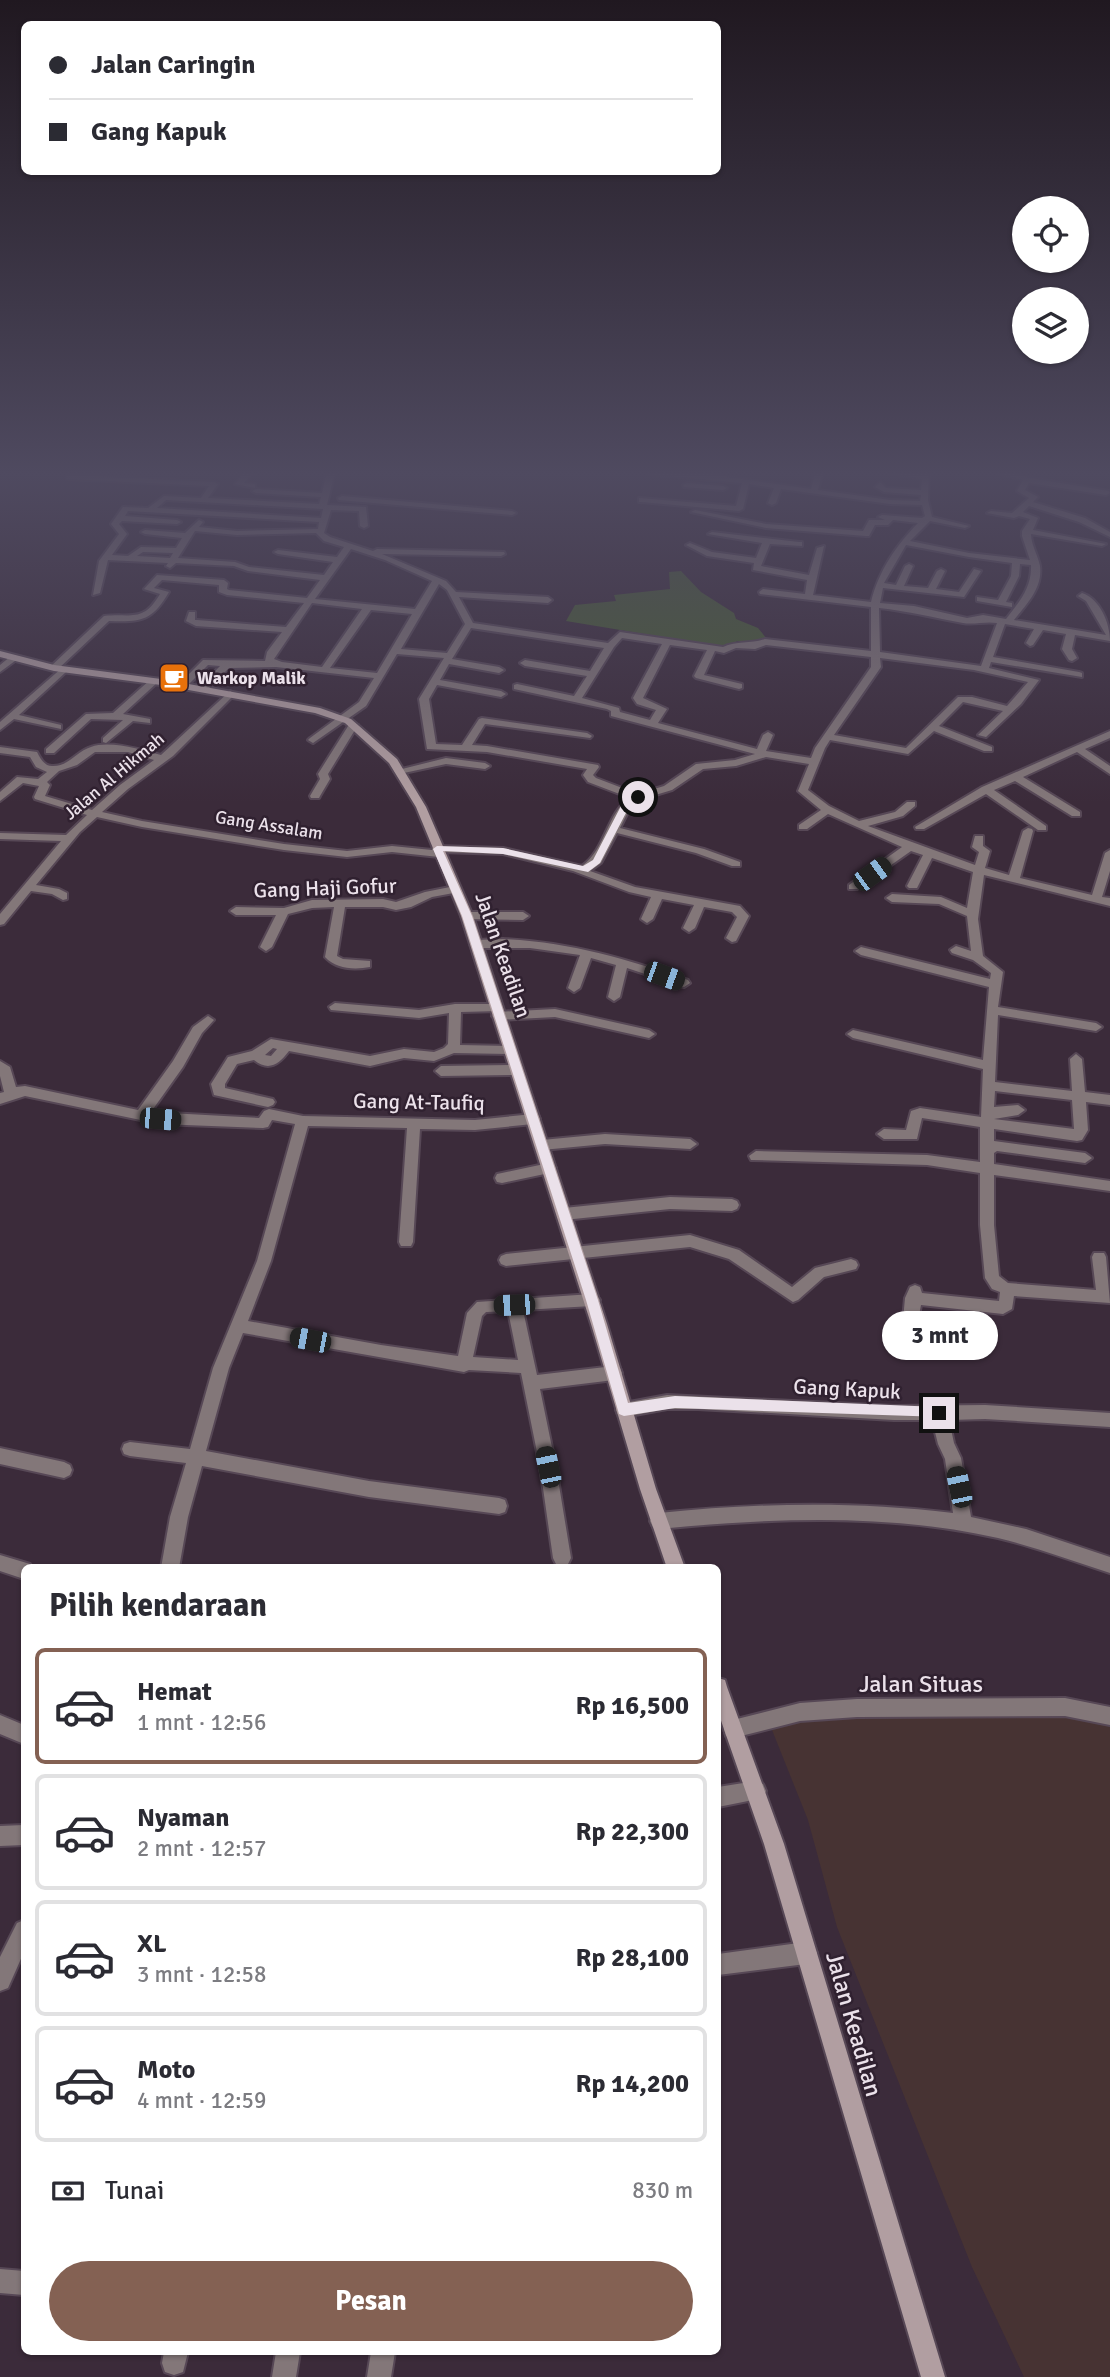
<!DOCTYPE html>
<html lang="id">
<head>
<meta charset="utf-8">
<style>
	body { margin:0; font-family:Signika,sans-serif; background:#f7f7f7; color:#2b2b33; height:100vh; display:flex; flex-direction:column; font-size:26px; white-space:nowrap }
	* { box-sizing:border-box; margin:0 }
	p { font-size:23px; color:#7c7c81 }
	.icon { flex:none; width:38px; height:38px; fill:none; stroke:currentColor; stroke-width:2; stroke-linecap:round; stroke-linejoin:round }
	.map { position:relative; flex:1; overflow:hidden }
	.sheet { position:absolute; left:21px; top:1564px; width:700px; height:791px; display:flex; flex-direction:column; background:#fff; border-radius:10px; box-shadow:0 2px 5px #0004 }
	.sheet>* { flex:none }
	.top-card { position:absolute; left:21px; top:21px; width:700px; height:154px; border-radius:10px; box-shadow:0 2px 5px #0004; display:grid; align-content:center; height:154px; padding:0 28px; background:#fff }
	.tools { position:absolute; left:1012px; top:196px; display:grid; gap:14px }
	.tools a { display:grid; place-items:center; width:77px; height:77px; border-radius:50%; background:#fff; box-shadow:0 2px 5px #0004; font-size:35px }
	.end { position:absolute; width:32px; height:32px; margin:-16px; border:9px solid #ebe1ea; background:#111; box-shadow:0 0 0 4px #111 }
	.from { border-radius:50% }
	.bubble { position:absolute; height:49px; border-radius:24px; background:#fff; box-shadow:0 2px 5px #0004; font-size:23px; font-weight:700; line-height:49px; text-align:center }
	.car { position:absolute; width:21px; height:42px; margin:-21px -10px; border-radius:9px; box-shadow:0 0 5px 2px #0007; background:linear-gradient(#222 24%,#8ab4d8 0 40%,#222 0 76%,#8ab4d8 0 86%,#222 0) }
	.top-card b { display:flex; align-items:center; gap:24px; height:66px; font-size:26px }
	.top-card b+b { border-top:2px solid #e1e1e2 }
	.top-card i { width:18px; height:18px; background:#2b2b33 }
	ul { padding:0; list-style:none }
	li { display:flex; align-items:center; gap:21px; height:116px; margin:0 14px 10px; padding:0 14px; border:4px solid #e1e1e2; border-radius:10px }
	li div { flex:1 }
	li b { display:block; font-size:26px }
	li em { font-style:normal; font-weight:700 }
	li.current { border-color:#846153 }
	li>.icon { width:63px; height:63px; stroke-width:1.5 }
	h2 { padding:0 28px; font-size:32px; line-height:84px }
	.pay { display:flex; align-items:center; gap:18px; height:77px; padding:0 28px; font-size:26px }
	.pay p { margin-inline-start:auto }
	.primary-button { display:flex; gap:14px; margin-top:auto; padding:14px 28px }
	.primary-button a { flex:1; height:80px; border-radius:42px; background:#846153; color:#fff; font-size:28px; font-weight:700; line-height:80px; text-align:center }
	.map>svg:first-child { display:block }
</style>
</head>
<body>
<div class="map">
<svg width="1110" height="2377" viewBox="0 0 1110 2377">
	<rect width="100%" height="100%" fill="#3b2b3a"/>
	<path fill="#473333" d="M1069,1699L1110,1712V2377H1024L972,2267L837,1927L808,1820L764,1710Z"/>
	<path fill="#485d32" d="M681,571L701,592L734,613L736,619L758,628L767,639L756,644L737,641L729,648L566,621L575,605L616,601L614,595L670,589L669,572Z"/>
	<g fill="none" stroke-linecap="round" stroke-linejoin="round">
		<g stroke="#574856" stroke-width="4">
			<path id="minor" d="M246,471H254L244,483L255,484V488L235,484Z
				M327,471H335L327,505L366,507L368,526L364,528L360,526L359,511L331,510L324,533L330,537L373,551L377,549L504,552L505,554L501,556L382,554L446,581L456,592L548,597L552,600L548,603L459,597L473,623L608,643L620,632L723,647C737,641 751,644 765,639L871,651V607L760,594L759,592L763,589L805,594L807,580L753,570L754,563L707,556L686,545L690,543L712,552L756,558L762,543L708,534L712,532L799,542H802V546L770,544L761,566L809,575L817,548L824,546L813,595L871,602C879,570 896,546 918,523L893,520L888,525H875L869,536H866L766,528L691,512L695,510L766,524L863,531L869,520H885L878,517L882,515L922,518L925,516L922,505L890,504L781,489L776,503L772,505L768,503L774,488L749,484L743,509L739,511L642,502H639V498L736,506L742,483L650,474L647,471L707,474L811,489L816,471H823L818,490L890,500L920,501L921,495L884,492L875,487L880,482L886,488L921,490L922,479L883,471L922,474L923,471H929L928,500L932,517L969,526L965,528L930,521L910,541L969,553L1030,560L1022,536V531L1030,519L1019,516L1014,518L987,513L991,511L1012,513L1029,498L1017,491L1023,480L992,471H1002L1030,478L1109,491L1110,493L1106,495L1029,483L1025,490L1038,497L1033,502L1085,518L1110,532V537L1079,522L1029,506L1023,512L1038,518L1033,530L1106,544L1102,546L1031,534C1031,545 1038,555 1040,566C1043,588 1026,605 1014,620L1106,635L1086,601L1078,596L1082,593C1100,599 1110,623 1110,641L1075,635L1072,649L1077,658L1072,661L1069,660L1062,649L1066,634L1043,630L1033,645L1030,646L1026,643L1034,629L1005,624L993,657L1079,672L1082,673V677L991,662L989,668L1039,680L1021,704L986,737L978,735L1003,711L963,702L939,726L992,747V751H984L934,731L908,754L830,740L825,748L808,790L829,806L859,821L895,812L907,802H915V806L903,816L868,826L975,865L979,852L972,847L975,836H983V846L990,851L985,868L1009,875L1023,831L1028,828L1032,829L1033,831L1020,878L1092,895L1105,853L1110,850V871L1102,897L1110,898V906L984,875L978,919L983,956L1003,972L998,1007L1096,1023L1102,1027L1096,1031L998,1015L995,1082L1072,1091L1070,1059L1076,1054L1082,1059L1085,1092L1110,1095V1105L1086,1102L1088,1130L1082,1140L1077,1141L994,1129V1141L1085,1153L1092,1158L1085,1163L997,1151L994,1153V1164L1110,1181V1191L994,1175V1225L999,1276L1008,1283L1096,1290L1092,1257L1094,1253H1104L1106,1257L1110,1303L1014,1296L1012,1309L1003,1314L921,1305L915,1336L910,1338L905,1336L902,1331L905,1298L910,1287L915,1285L920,1287L922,1293L999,1301L1000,1292L992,1289L985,1278L980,1225V1173L927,1165L751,1160L749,1156L756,1151L927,1155L980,1162V1127L922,1118L917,1139H884L877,1134L884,1129L906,1130L911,1111L920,1108L981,1117L983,1069L853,1038L847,1034L853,1030L983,1060L989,987L861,955L855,951L861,947L990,979L991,973L973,960L952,953L950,950L956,946L971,951L967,916L939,904L892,902L886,898L892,894L941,897L967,908L973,872L932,858L917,888H909L907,886L923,855L911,851L857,889H849V885L902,847L828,814L807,829H799V825L821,810L798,791L809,764L766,757L736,766L703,769L672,790L642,799L631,806L620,828L704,849L740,862V866H732L696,853L617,833L601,863L590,871L635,887L740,906L749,916L736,941L732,942L726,938L737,917L732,912L704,907L695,928L689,932L683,928L694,905L662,899L653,919L647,923L641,919L651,897L629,892L573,871L503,854L443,852V856L439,857L392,852L347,857L284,850L142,827L97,817L80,832L36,885L59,889L67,893V899L63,900L52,894L31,891L4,924L0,925V914L61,841L0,839V833L66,835L87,815L35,799L34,797L39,786L23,783L0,801V792L17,777L38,779L47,772L36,767L30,757L0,753V747L37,752C40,758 44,766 52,766C68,767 77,751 91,747C110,740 142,750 161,755L230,691L235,694L173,756L128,789L102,812L142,821L284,844L347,851L392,846L432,850L433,847L437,846L503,848L582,866C606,849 607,812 630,798L588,782L583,775L587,769L487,752L427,749L419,699L444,658L397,654L366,706L313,743L308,740L310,738L359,702L374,678L276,667L229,668L206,691H200V687L220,666L208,665L185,688L177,686L203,660L265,661L267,652L282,632L196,626L186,621L189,612H195V620H197L286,627L304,603L227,595L219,592V585L162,580L154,588L169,592C152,621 142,622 109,621L57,670L49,668L104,616C132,613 143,623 160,594L144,589L157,575L224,580L228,583L227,589L229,590L307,598L320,580L248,571L234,566L176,563L170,568L166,566L168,563L108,560L100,593L93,595L99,561L119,534L111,524L123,507L148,508L164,496L201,498L209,486L70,479H67V475L214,482L218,484L208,498L319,504L321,497L256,493L252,491L256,489L322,493ZM166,500L323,509L321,518L157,508ZM128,511L319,522L318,529L237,531L199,527L203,522L199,520L185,533L145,530L141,532L145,534L182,538L176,548L141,547L128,556L112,555L127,534L119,524L122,521L177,524L181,522L177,520L125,516ZM195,531L237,535L316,533L324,541L344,547L337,557L278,550L274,552L278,554L333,562L324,575L249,567L235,562L178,558ZM906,545L969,557L1012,563L1011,576L998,600L977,597V601L1012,607V603L1006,602L1019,576L1020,564L1031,565C1032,588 1019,602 1006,619L983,615L967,618L914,606L880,603L883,588L964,597L981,571L974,569L959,592L936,589L945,571L941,569L937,571L928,588L904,586L913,566L909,564L905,566L896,585L884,583ZM351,549L385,560L432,581L415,609L315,599ZM143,552L173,553L170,558L137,556ZM439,584L447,590L465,624L447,653L401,649ZM312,603L362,609L322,667L282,662L274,659ZM879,608C908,611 935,618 963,623C974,625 985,621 997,623L981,666L880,652ZM371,610L412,614L377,673L330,668ZM471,628L604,648L590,671L525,660L520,663L525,666L587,676L574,696L517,684L514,685V689L607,709L611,711V716L755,754L735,760L696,764L664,786L638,794L596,778L593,775L599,767L598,765L487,746L472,745L485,724L590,738L592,736L587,733L482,718L479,719L462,745L436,744L429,699L437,685L501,697L506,694L501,691L440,680L449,664L499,673L504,670L499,667L452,659ZM622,638L662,644L633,698L637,704L656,710L650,720L620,712L619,708L582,698L614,647ZM670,645L707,650L694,676L696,678L739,689L742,688V684L704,675L715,651L724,653L736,648L755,649L766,645L871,657V667L815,748L811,758L766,751L773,735L768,732L763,735L757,749L658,723L667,709L643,698ZM880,658L974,670L1028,682L1007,706L972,697H958L906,748L834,735L881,667ZM95,752H128L154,760L120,785L92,810L45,796L50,785L47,782L59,771L77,765ZM995,1091L1072,1100L1074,1129L994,1119L1018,1115L1025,1110L1018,1105L994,1107Z
				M687,483L723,486L727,488L723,490L684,487L683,485Z
				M342,496L512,511L516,513L512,515L339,500L338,498Z
				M11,656L19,658L0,672V665Z
				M63,667L68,670L66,672L19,715L61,725V729L14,719L0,730V722Z
				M151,679L159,681L123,714L150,719V723L133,721L106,743L103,742V738L123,720L91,719L54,753H46V749L86,714L113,713Z
				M350,723L358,725L328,774L330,779L320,796L319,798H311L310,796L320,779L318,774Z
				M1110,731V738L1085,749L1110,766V774L1077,752L1023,777L1080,812V816H1072L1015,781L994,790L1046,826V830H1038L986,794L924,829H916L915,827L982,787Z
				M446,758L485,763L490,766L485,769L446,764L399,774L394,771Z
				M455,886L459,888V892L432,897L411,907L396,910L383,907H345L337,956L343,959L370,961V967C354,970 336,969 325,957L334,907L312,908L288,914L272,947L266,951L260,947L276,915H236L230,911L236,907L284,908L312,900L383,899L396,902L425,892Z
				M467,912H523L529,916L523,920L463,919L461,916Z
				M503,939C570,942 626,959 688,980L690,983L684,987L627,968L620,997L614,1001L608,997L616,965L591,958L580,988L574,992L568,988L580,955L530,948H476L470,944L476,940Z
				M335,1003L419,1010L455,1004H495L501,1008L499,1011L461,1012L460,1045L509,1046L515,1050L509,1054L454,1053L434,1061L404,1058L370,1066L289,1051C279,1064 269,1072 254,1060L237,1064L225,1084V1088L273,1099L275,1102L273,1105L268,1107L214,1095L211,1084L228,1057L252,1051L271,1039L370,1056L404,1049L434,1052L444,1048L448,1044L449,1013L419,1018L331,1010L329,1007ZM273,1048L277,1049L271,1056L265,1055Z
				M555,1009L649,1030L655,1034L649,1038L555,1017L498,1020L492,1016L498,1012Z
				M208,1016L214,1020L202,1033L183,1067L151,1112L259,1118L264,1111L269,1109L303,1116L475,1120L533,1114L538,1115L540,1119L538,1123L533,1124L475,1130L420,1129L413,1242L411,1246H401L399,1242L407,1128L308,1126L271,1261L248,1321L381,1345L458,1356L467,1313L477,1302L592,1294L597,1296L600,1300L597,1304L592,1306L523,1310L537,1375L614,1366L620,1368L622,1373L620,1378L614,1380L540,1389L556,1467L571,1558L568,1564L562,1566L556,1564L553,1558L540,1467L521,1373L469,1370L464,1372L243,1333L229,1368L206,1451L369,1481L499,1498L505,1500L507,1506L505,1512L499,1514L369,1497L202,1466L188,1517L179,1568H161L170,1517L186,1463L130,1456L124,1454L122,1449L124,1444L130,1442L190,1449L213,1368L257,1261L295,1124L272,1120L268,1127L263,1128L160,1124L25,1096L0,1104V1093L4,1092L0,1076V1061L10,1067L16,1087L25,1086L138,1110L173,1061L193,1027ZM508,1311L518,1360L473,1357L482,1316L486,1312Z
				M516,1065L522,1070L516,1075L441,1076L435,1071L441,1066Z
				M605,1134L690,1139L697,1144L690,1149L605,1144L542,1150L535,1145L542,1140Z
				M549,1163L556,1168L554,1172L502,1183L497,1182L495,1178L497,1174L502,1173Z
				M670,1197L732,1199L737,1201L739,1205L737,1209L732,1211L670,1209L564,1220L559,1218L557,1214L559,1210L564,1208Z
				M690,1235L739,1250L792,1287L815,1268L851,1259L856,1261L858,1265L856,1269L824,1277L798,1300L793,1302L729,1259L690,1247L506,1266L501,1264L499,1260L501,1256L506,1254Z
				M667,1395L894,1406L985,1405L1110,1413V1427L985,1419L949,1420L954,1443L961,1458L971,1517L1026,1529L1110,1557V1573C1073,1561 1036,1547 998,1538C887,1513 772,1518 659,1529L653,1527L650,1521L653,1515L659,1513C757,1503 855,1501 953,1513L945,1459L938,1444L932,1420H894L698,1409H667L624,1417L618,1415L616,1410L618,1405L624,1403Z
				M0,1448L64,1462L70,1465L72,1470L70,1475L64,1478L0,1464Z
				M0,1555L30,1564L32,1568H24V1579L0,1571Z
				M1065,1698L1110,1707V1725L1065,1716L857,1717L800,1721L733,1738L726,1736L724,1729L726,1722L733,1720L800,1703L857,1699Z
				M0,1715L24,1725V1744L0,1734Z
				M756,1781L763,1784L766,1791L763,1798L718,1807V1787Z
				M24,1825V1845L0,1846V1826Z
				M24,1920V1952L8,1988L0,1991V1957L17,1923Z
				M806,1942L813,1946L817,1953L813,1960L806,1964L718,1975V1954Z
				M0,2269L24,2271V2295L0,2293Z
				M164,2352H188L183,2372L174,2375L165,2372L162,2363Z
				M276,2352H300L296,2377H272Z
				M371,2352H395L391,2377H367Z"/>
		</g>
		<g stroke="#574856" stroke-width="4">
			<path id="secondary" d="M0,651L54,665L161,679L320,708L351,719L397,759L426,807L473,916L607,1324L656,1489L685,1568H667L640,1489L591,1324L461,916L416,807L389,763L345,723L315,713L161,685L54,671L0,657Z
				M718,1678L725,1680L727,1687L784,1844L945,2377H921L764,1844L718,1712Z"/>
		</g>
		<use href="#minor" fill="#837779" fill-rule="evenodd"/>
		<use href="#secondary" fill="#b19ea1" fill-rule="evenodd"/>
	</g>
	<linearGradient id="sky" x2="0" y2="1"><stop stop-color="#201820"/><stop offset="0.59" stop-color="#4f4a60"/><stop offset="1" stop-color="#4f4a60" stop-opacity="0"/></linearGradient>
	<rect width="1110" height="803" fill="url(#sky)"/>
	<path fill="#ebe1ea" d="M635,795L642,797L628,809L600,863L588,872L503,854L443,851L472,916L598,1300L628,1403L675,1396L939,1407L945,1413L943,1417L675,1408L624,1416L619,1414L586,1300L462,916L433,849L437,846L503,848L583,866L593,860L621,806Z"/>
	<defs>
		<g id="cafe-square" transform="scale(1.575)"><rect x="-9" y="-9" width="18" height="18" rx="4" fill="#e8710a" stroke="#302130"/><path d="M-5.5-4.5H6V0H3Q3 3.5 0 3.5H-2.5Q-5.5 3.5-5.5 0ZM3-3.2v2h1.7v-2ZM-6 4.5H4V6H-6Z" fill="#fff"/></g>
	</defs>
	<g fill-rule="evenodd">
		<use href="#cafe-square" x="174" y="678"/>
	</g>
	<g text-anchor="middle" stroke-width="5" stroke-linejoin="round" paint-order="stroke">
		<g font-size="18" font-weight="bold" fill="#ebe1ea" stroke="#302130" text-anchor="start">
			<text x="197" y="684">Warkop Malik</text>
		</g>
		<g font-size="18" fill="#ebe1ea" stroke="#302130">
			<text transform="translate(114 776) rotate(-40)" y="6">Jalan Al Hikmah</text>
			<text transform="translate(269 825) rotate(9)" y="6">Gang Assalam</text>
		</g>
		<g font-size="21" fill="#ebe1ea" stroke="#302130">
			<text transform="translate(325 888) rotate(-2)" y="7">Gang Haji Gofur</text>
			<text transform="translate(503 955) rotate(71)" y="7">Jalan Keadilan</text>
			<text transform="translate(419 1102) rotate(1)" y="7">Gang At-Taufiq</text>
			<text transform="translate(847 1389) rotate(3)" y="7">Gang Kapuk</text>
		</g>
		<g font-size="24" fill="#ebe1ea" stroke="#302130">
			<text x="921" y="1692">Jalan Situas</text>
			<text transform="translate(854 2024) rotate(74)" y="8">Jalan Keadilan</text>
		</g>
	</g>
</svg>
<div class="tools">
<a><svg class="icon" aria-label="locate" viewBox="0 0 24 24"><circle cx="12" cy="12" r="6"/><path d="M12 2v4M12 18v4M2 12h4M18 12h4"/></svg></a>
<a><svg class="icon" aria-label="layers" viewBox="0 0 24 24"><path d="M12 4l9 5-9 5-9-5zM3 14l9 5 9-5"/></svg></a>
</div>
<i class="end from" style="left:638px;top:797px"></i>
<i class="end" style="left:939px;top:1413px"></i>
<div class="bubble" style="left:882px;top:1311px;width:116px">3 mnt</div>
<i class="car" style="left:872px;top:874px;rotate:54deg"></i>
<i class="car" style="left:664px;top:976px;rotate:110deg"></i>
<i class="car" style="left:160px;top:1119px;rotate:95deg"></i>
<i class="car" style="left:514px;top:1305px;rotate:268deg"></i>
<i class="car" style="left:310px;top:1340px;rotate:281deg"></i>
<i class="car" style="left:548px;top:1467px;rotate:348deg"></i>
<i class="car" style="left:959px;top:1487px;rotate:348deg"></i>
<div class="top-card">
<b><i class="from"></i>Jalan Caringin</b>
<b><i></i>Gang Kapuk</b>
</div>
<section class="sheet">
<h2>Pilih kendaraan</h2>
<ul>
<li class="current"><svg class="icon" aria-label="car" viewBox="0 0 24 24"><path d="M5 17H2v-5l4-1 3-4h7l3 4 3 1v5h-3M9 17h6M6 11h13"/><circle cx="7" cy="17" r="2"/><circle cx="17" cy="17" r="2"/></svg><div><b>Hemat</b><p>1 mnt · 12:56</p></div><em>Rp 16,500</em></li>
<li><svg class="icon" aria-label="car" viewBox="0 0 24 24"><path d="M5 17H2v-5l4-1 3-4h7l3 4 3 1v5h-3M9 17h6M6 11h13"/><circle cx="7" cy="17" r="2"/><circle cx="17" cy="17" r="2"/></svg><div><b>Nyaman</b><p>2 mnt · 12:57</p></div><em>Rp 22,300</em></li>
<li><svg class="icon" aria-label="car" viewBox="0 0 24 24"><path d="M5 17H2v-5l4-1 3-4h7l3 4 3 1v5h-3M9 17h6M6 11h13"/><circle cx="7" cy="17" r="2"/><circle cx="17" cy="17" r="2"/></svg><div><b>XL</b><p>3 mnt · 12:58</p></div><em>Rp 28,100</em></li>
<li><svg class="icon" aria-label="car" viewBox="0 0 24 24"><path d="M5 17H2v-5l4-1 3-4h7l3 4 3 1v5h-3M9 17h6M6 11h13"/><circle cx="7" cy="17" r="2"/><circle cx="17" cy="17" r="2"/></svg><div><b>Moto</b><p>4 mnt · 12:59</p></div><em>Rp 14,200</em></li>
</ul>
<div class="pay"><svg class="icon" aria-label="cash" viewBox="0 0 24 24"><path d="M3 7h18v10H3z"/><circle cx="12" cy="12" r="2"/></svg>Tunai<p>830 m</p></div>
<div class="primary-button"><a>Pesan</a></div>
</section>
</div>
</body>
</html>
